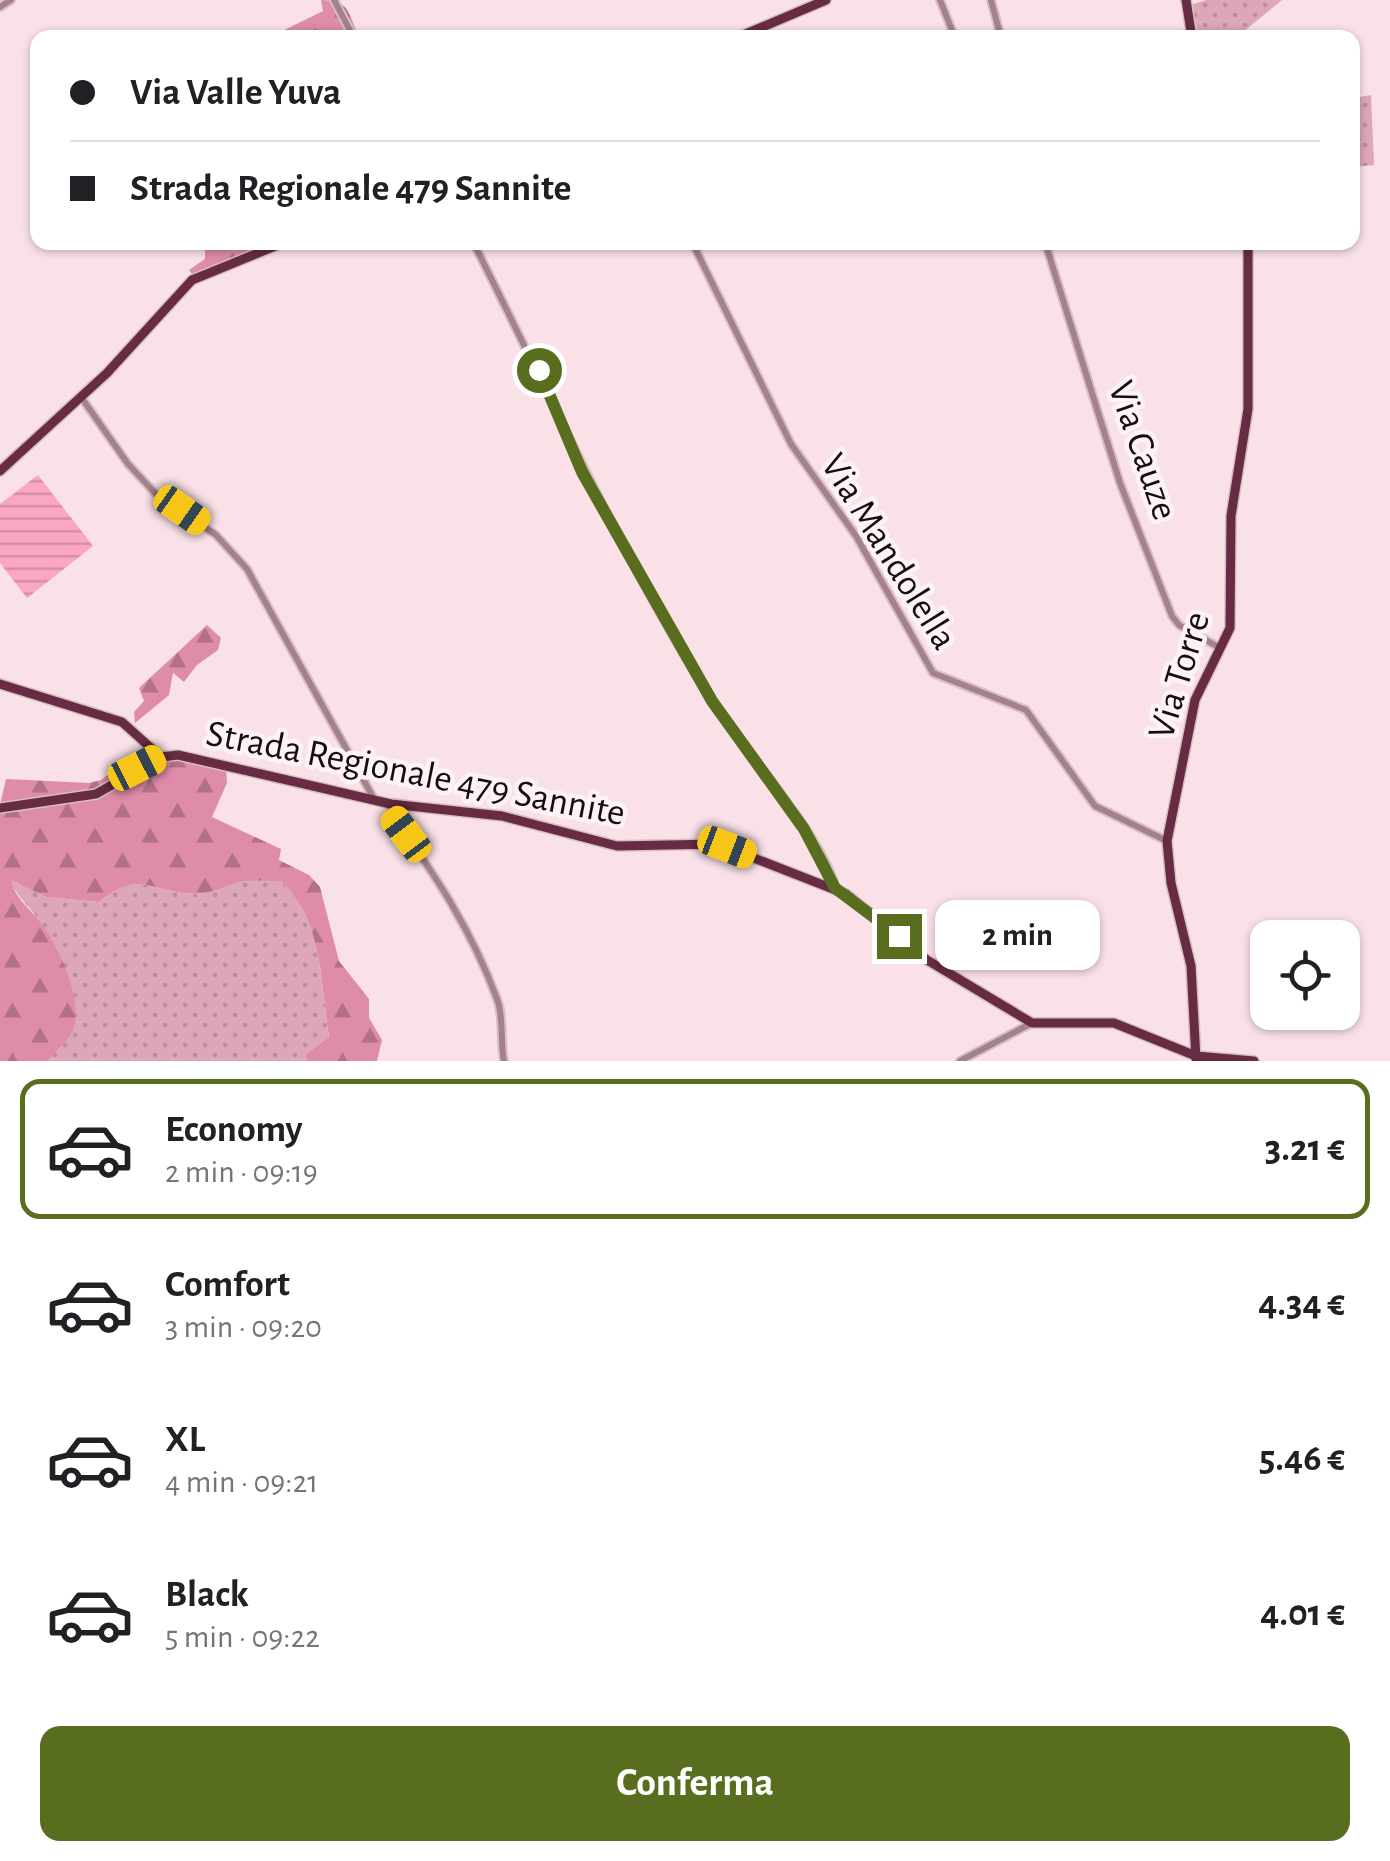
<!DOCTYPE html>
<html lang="it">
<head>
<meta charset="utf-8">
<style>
	body { margin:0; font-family:"Alegreya Sans",sans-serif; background:#f2f2f2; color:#202124; height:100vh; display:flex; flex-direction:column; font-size:38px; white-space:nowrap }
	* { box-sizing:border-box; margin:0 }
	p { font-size:32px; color:#757577 }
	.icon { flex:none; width:55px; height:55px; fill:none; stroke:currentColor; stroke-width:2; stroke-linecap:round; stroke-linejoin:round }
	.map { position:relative; height:1061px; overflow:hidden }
	.drawer { display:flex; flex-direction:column; background:#fff; flex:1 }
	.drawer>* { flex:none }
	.banner { position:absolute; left:30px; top:30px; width:1330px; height:220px; border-radius:20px; box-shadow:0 2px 8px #0004; display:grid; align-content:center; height:220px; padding:0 40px; background:#fff }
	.tools { position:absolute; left:1250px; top:920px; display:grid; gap:20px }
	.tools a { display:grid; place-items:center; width:110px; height:110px; border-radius:20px; background:#fff; box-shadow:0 2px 8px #0004; font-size:50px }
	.end { position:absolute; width:45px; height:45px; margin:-22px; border:12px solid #586e1e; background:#fff; box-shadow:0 0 0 5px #fff }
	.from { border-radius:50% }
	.bubble { position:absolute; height:70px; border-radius:20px; background:#fff; box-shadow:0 2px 8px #0004; font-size:32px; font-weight:600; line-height:70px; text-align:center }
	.car { position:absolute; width:30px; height:60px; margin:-30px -15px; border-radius:12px; box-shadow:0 0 8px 2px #0007; background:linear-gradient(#f5c518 24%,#345 0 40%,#f5c518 0 76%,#345 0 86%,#f5c518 0) }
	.banner b { display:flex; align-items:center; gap:35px; height:95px; font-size:38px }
	.banner b+b { border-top:2px solid #e0e0e0 }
	.banner i { width:25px; height:25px; background:#202124 }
	ul { padding:18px 0 0; list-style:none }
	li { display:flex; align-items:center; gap:30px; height:140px; margin:0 20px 15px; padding:0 20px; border:5px solid transparent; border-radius:20px }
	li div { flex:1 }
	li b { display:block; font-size:38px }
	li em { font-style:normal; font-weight:600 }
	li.on { border-color:#586e1e }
	li>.icon { width:90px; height:90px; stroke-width:1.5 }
	.button { display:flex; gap:20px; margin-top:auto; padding:20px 40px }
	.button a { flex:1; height:115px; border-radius:20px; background:#586e1e; color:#fff; font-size:40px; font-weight:600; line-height:115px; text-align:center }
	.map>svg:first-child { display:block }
</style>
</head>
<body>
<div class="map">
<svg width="1390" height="1061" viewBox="0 0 1390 1061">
	<defs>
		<pattern id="grass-dots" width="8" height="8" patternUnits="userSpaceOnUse" patternTransform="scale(2.5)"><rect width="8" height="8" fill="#dda7b8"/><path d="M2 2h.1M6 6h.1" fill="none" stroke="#bd8f9d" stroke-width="1.8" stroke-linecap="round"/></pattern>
		<pattern id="forest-firs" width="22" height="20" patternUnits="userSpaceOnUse" patternTransform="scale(2.5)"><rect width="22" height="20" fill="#de8ca8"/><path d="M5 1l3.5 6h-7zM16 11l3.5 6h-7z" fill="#b37187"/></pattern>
		<pattern id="water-rules" width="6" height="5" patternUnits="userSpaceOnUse" patternTransform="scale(2.5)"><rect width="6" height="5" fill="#fba6c3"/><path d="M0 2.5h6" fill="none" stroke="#d68ea6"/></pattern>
	</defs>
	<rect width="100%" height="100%" fill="#fae1e8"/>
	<path fill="url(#grass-dots)" d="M1206,0H1282L1237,37H1199L1191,5Z
		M1371,95L1374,165L1353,167V98Z
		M9,879L46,897L99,902C143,865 156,898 203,893C216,892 228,885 241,882C254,880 268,881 281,881C324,922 320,983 329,1038L307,1055V1061H48L75,1008C67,979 59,950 42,925C31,907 18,899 9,879Z"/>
	<path fill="url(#forest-firs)" d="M321,0C350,0 348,13 359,37L268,38L323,11Z
		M205,243H279L195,278L189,270L205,259Z
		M207,625L221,638L218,650L197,665L184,682L173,673L169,695L135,723L134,712L144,701L139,688Z
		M146,745L154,757L95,791L0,805L6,779L89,783L101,780Z
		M177,760L226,767L227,783L212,817L281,849L279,860L309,875L320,887L339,961L369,999V1018L382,1040L377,1061H307L306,1055L329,1037C320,983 324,922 281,881C268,881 254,880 241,882C228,885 216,892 203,893C156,898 143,865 99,902L46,897L11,880C15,897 25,904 37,918C57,941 84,999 73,1030C69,1041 54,1051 48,1061H0V812L98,798L158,763Z"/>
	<path fill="url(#water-rules)" d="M38,475L93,546L27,598L0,563V504Z"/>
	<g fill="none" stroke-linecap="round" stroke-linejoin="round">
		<g stroke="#d6bfc5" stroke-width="10">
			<path id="minor" d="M334,0L354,38
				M940,0L955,38
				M991,0L1001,38
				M0,7L11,0
				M473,242C551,396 619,553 711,699C739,744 827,842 835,888
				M692,242L791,444L856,536L933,673L1026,710L1095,806L1167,841
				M1045,242L1120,483L1172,616L1179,625L1220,648
				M81,397L128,464L155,493L216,535L247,569L374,799
				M391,804L392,815C435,874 472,931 497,999C504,1016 500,1042 504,1061
				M960,1061L1032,1023"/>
		</g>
		<g stroke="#d6bfc5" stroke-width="12">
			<path id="major" d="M1186,0L1192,38
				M736,38L826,0
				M0,471L107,373L192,280L285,242
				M0,684L122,722L161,757
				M0,808L96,794L161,757L178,755L391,804L502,816L617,846L718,844L846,894L927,960L1032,1023H1114L1196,1056L1254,1061
				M1196,1059L1191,966L1171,883L1167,841L1195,700L1230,628L1231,516L1248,409V242"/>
		</g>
		<use href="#minor" stroke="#a5818c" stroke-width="6"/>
		<use href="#major" stroke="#672c43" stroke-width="9"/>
	</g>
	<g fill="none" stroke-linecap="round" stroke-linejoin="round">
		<path stroke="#586e1e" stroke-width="12" d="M539,370L582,472L712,701L804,829L835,888L899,936"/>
	</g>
	<g text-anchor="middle" stroke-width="9" stroke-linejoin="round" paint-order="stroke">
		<g font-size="38" fill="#180c10" stroke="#fcf3f6">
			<text transform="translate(1144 450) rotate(71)" y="13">Via Cauze</text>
			<text transform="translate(890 551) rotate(58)" y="13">Via Mandolella</text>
			<text transform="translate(1178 675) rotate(-73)" y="13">Via Torre</text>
			<text transform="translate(416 772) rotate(11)" y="13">Strada Regionale 479 Sannite</text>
		</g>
	</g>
</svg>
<div class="tools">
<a><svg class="icon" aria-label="locate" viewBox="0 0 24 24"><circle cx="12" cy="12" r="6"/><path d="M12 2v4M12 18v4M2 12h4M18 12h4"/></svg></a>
</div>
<i class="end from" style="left:539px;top:370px"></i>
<i class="end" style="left:899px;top:936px"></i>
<div class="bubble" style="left:935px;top:900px;width:165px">2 min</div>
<i class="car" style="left:182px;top:510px;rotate:125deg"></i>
<i class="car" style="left:137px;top:768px;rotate:63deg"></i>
<i class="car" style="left:406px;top:834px;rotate:323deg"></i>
<i class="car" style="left:727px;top:847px;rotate:111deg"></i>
<div class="banner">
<b><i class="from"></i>Via Valle Yuva</b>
<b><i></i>Strada Regionale 479 Sannite</b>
</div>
</div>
<section class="drawer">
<ul>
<li class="on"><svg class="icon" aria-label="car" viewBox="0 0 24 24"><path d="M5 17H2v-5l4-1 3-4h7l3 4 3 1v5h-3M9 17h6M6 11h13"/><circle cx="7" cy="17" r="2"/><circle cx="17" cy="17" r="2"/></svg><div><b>Economy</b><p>2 min · 09:19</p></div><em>3.21 €</em></li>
<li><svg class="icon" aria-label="car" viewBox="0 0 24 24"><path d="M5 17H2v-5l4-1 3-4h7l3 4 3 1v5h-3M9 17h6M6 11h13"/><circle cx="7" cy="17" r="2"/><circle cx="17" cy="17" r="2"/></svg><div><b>Comfort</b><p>3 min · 09:20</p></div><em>4.34 €</em></li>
<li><svg class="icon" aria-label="car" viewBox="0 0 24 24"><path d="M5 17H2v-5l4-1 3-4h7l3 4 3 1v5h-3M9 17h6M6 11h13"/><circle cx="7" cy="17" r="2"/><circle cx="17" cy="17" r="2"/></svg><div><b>XL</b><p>4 min · 09:21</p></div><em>5.46 €</em></li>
<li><svg class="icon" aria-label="car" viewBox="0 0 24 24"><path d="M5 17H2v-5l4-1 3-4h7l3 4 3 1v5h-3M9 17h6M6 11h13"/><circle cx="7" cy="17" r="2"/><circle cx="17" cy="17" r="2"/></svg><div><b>Black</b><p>5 min · 09:22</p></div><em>4.01 €</em></li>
</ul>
<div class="button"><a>Conferma</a></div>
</section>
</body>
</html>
